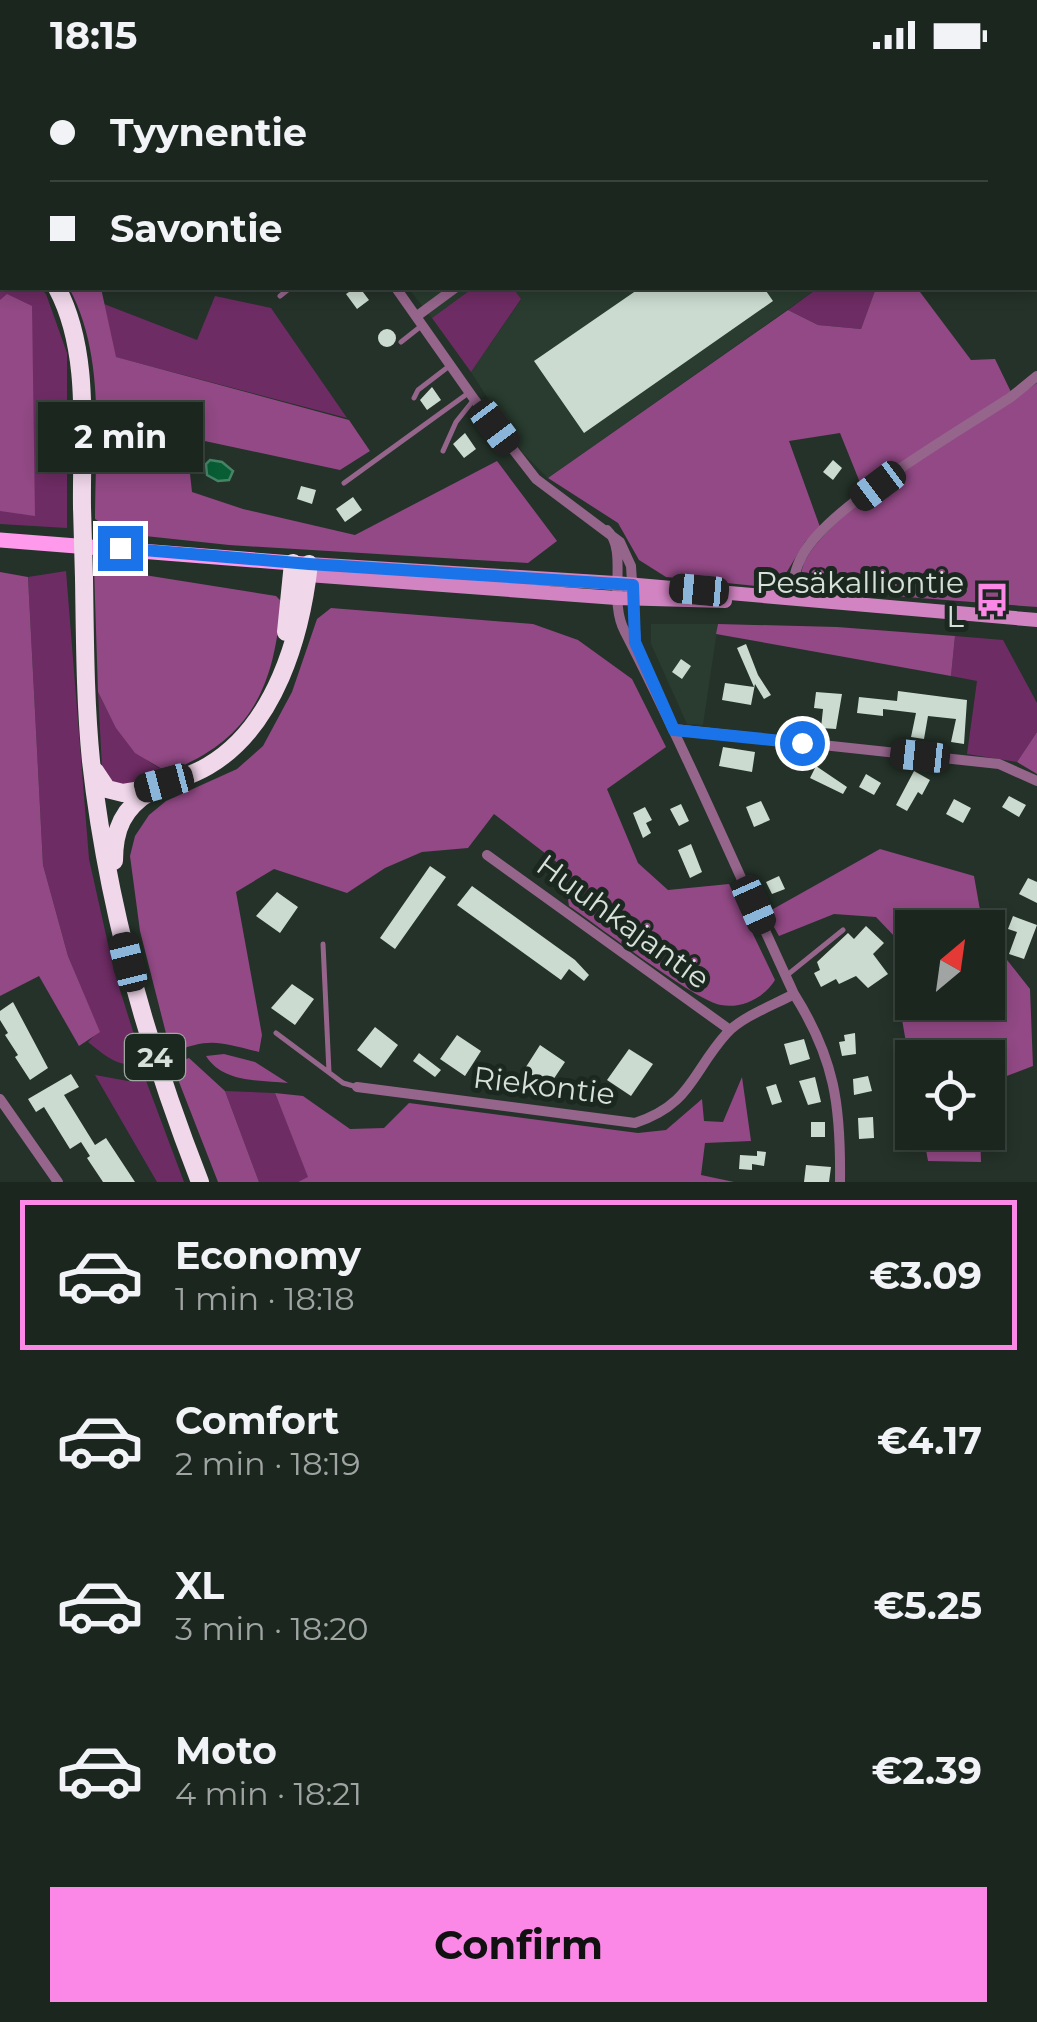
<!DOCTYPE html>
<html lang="en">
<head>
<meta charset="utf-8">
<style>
	body { margin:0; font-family:Montserrat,sans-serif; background:#242e28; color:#f1f3f6; height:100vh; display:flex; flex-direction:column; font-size:38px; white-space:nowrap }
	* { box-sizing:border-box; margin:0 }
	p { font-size:32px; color:#a0a5a4 }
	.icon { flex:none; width:55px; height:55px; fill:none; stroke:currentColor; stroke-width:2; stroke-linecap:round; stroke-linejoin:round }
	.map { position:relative; height:1112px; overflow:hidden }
	.drawer { display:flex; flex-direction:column; background:#1b261f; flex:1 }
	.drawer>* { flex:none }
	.top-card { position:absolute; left:0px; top:0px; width:1038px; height:220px; box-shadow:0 5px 15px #0003,0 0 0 2px #39433d; display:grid; align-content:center; height:220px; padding:0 50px; background:#1b261f }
	.needle { width:65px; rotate:29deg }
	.tools { position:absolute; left:895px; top:840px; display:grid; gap:20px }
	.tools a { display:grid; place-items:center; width:110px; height:110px; border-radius:0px; background:#1b261f; box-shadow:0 5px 15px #0003,0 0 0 2px #39433d; font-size:50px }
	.end { position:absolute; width:45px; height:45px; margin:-22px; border:12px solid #1a73e8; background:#fff; box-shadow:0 0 0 5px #fff }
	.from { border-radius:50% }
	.bubble { position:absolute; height:70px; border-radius:0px; background:#1b261f; box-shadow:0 5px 15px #0003,0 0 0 2px #39433d; font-size:32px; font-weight:700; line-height:70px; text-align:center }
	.car { position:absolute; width:30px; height:60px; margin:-30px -15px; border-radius:12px; box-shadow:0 0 8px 2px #0007; background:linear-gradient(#222 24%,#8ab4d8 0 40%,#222 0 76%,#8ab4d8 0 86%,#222 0) }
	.top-card b { display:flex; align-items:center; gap:35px; height:95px; font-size:38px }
	.top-card b+b { border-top:2px solid #39433d }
	.top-card i { width:25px; height:25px; background:#f1f3f6 }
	ul { padding:18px 0 0; list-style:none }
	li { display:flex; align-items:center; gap:30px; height:150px; margin:0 20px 15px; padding:0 30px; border:5px solid transparent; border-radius:0px }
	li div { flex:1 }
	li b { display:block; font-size:38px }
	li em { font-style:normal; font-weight:700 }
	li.current { border-color:#fb87e6 }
	li>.icon { width:90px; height:90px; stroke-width:1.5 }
	.action { display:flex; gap:20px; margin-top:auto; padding:20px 50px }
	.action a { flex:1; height:115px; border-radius:0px; background:#fb87e6; color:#111; font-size:40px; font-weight:700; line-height:115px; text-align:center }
	.status { display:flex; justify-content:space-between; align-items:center; height:70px; padding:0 50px; background:#1b261f; direction:ltr }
	.status svg { height:28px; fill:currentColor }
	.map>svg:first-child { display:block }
</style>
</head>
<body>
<div class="status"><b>18:15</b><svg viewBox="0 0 49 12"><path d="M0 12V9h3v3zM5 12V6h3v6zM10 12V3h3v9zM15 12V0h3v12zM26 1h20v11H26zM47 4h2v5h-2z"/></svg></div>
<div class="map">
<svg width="1037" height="1112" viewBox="0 0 1037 1112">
	<rect width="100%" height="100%" fill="#243229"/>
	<path fill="#293c2f" d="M408,218H473L432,248Z
		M513,218H818L548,408L522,382L471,302L521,230Z
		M651,554H718L703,655L687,654L651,574Z"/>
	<path fill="#6e2c64" d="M0,188L2,218H40L46,224L67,283V458L0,454Z
		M473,218H513L521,229L471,302L432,248Z
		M818,218H876L861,259L818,255L788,240Z
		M215,226L271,238L347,348L115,287L104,234L197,270Z
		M66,501L89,789L114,901L143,993C121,1000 104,985 88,972L99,961L68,886L43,795L28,507Z
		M955,566L1003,570L1037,633V662L1017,692L967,684L977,611L951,606Z
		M98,622C114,655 132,686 167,702L130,715H114L102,697Z
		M95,1005L128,1011L145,1008L184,1112H157Z
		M225,1021L275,1023L309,1108L298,1112H259Z"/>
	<path fill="#924985" d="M572,0H791L793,2H574Z
		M866,0H1037V47L1035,2Z
		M69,218H101L116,287L349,350L370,381L340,400L186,367L192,422L243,439L355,465L497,391L557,471L528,493L229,475L117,463L95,449C95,373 106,286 69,218Z
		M876,218H917L971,290L995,289L1011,322L863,420L840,363L789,371L820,457L805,472L777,518L666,507L639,490L618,453L548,408L788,240L818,255L861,259Z
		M7,224L32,236L35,446L0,441V230Z
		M1037,313V537L801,519C801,508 800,500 806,489C834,436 982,350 1037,313Z
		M94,497L276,526L281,531C275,616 251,671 167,702L135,683L116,658L98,622Z
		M0,502L28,507L43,795L68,886L100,962L79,976L39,906L0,926Z
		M331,538L533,554L578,570L632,609L666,677L607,719L638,793L668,820L729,814L775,910C764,928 741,939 721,935C697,932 596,854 569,836L563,797L494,744L468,778L422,782L385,798L347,823L274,799L236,822L262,965L259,982C219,972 210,967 171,983L140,861L130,786L135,766L149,745L166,731L237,699L263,676L292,622L317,549Z
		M718,554L837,557L955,566L951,606L716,564Z
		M1037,662V704L1017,692Z
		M880,779L974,806L983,857L912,858V932H988V866L1030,919L1033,996L988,1013V988H912V1007L900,938L895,867L876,847L834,844L779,866L766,843Z
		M224,984L255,992L288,1013C259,1010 223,1013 206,986Z
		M189,988L225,1021L259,1112H218L172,994Z
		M742,1007L751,1071L705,1073L701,1105L734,1112H298L308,1107L275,1023L303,1026L350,1059L384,1058L409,1033L638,1063L666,1060L702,1029L704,1051L723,1052Z
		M923,1063H980L981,1092L928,1091Z"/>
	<path fill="#085d35" stroke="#468466" stroke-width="2.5" d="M210,390L222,392L233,401L229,410L218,411L207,405L206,394Z"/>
	<path fill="#cbdbd0" d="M355,218H360L369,230L357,239L346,224Z
		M640,218H764L773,231L584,363L534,291Z
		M378 268a9 9 0 1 1 18 0a9 9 0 1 1-18 0Z
		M432,317L441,330L427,340L420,330Z
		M465,363L476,379L464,388L453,374Z
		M833,390L842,398L833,410L823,402Z
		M301,416L316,420L312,434L297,429Z
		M353,427L362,440L345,452L336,439Z
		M746,574L758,605L771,625L764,629L755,614L751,635L722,630L725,613L754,617L737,578Z
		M681,589L691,596L682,609L672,602Z
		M898,621L967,630L964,674L951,672L956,649L928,646L924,669L911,667L916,643L883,639V646L857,643L859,627L897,631Z
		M816,622L842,624L836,659L821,658L823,639L814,638Z
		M723,677L755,682L752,702L719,696Z
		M816,696L847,717L843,724L810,708Z
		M914,701L930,710L922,725L918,722L907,741L896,735Z
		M866,704L881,713L874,725L859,717Z
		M1009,726L1026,735L1019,747L1002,737Z
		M954,729L971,738L963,753L946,744Z
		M761,731L770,750L754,757L746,737Z
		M681,734L689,751L679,756L670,739Z
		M645,737L652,750L646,753L651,763L643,768L633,743Z
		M691,774L702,802L690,808L678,780Z
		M430,796L446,807L395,879L380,868Z
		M779,806L785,819L772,824L766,812Z
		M1028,808L1037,812V833L1019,824Z
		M472,816L575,890L589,905L584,911L569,899L561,910L457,835Z
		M277,822L298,837L280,863L256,846Z
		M1013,846L1037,855L1024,889L1009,884L1017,862L1008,859Z
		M866,856L884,873L873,884L888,904L868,918L856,906L839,914L836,909L821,917L814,903L820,900L817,892L848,863L854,869Z
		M292,914L314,929L295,955L271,938Z
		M13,932L48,998L30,1010L15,987L18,985L5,965L8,963L0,950V941Z
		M375,957L398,975L381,998L357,980Z
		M855,963L856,984L842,986L839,972L845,971L844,965Z
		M457,965L481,981L465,1006L440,989Z
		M804,969L810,989L790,995L784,974Z
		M540,975L565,992L549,1016L524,1000Z
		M629,979L653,994L631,1026L607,1010Z
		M419,983L441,1000L435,1007L413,991Z
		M71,1004L79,1017L64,1025L95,1075L106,1068L135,1112H103L87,1088L90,1086L81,1072L70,1079L44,1037L36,1042L28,1029Z
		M868,1006L872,1021L854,1025L853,1009Z
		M815,1007L821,1032L808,1035L799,1011Z
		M776,1014L782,1032L772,1035L766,1017Z
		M873,1047L874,1068L859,1069L858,1048Z
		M904,1047H912V1076H906Z
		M811,1052H825V1067H811Z
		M757,1081L766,1082L764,1096L752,1094V1100L739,1099L740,1085L757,1086Z
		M806,1095L831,1097L829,1112H804Z"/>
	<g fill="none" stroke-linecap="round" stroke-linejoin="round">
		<path stroke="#96658c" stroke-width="5" d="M198,2L200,0
			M280,226L290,218
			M401,272L420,257
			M414,328L418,320L448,297
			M443,381L456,352L472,332
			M344,413L467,324
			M323,874L329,1002
			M786,906L843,860
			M276,963L343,1013L357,1017"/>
		<path stroke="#96658c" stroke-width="10" d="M227,0L231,2
			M1007,0L1010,2
			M137,2L139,0
			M280,2L281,0
			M1035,19L1037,20
			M396,218L474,329L536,409L620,472L631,496L636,575
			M417,246L455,218
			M607,460C629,481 607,529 625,562C686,681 738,803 794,924C835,989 841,1036 840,1112
			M791,530C792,515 794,500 802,486C828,436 961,360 1011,327L1037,306
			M674,659L999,694L1037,711
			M487,785L730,960
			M357,1017L635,1053C692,1034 691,1003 727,963C743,946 774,935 794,924
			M0,1029L58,1112"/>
		<path stroke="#d183c2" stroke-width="14" d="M309,494L615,513L1037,550
			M308,505L616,528L725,531"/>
		<path stroke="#ff99ec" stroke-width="15" d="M0,470L305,494"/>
		<path stroke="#f0d7ea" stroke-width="18" d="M9,2L10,0
			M0,38L2,29
			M0,146L2,150
			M0,174L2,175
			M57,218C91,282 81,366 82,437
			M84,508C85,569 85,631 91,691C107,836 147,977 200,1112
			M286,562L293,493
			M95,701L107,719L123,723L135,721C160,714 186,709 208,696C275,657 301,566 309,494
			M114,791C114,759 123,738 151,721"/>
		<path stroke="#f0d7ea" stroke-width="18" d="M82,437L84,508"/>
	</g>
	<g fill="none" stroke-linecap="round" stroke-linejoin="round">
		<path stroke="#1a73e8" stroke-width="12" d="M120,478L309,494L633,515L635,572L674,660L802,673"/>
	</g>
	<defs>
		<g id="bus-bare" transform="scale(2.7)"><path d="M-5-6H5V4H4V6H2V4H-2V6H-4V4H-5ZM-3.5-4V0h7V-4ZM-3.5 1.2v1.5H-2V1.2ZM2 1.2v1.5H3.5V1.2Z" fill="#fb87e6" stroke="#1b281f" stroke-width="2.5" paint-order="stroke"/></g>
	</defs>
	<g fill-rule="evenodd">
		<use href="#bus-bare" x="992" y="530"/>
	</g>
	<g text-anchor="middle" stroke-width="10" stroke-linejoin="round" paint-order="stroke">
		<rect fill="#1b281f" stroke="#9fa9a2" stroke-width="2.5" x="125" y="964" width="60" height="46" rx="8"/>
		<g font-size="28" font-weight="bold" fill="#d7e0da">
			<text x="155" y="997">24</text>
		</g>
		<g font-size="30" fill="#d7e0da" stroke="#1b281f" text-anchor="end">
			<text x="964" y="523">Pesäkalliontie<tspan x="964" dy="34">L</tspan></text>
		</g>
		<g font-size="30" fill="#d7e0da" stroke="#1b281f">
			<text transform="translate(623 852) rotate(36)" y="10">Huuhkajantie</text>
			<text transform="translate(544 1016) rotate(7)" y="10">Riekontie</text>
		</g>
	</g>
</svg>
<div class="tools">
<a><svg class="needle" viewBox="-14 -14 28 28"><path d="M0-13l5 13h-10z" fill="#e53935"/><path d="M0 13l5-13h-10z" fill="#a0a5a4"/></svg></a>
<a><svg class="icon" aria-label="locate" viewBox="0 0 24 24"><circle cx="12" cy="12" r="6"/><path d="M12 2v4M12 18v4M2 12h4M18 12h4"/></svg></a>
</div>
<i class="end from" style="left:802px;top:673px"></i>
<i class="end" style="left:120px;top:478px"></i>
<div class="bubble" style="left:38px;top:332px;width:165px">2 min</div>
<i class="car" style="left:495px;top:357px;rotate:143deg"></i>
<i class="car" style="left:878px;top:416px;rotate:233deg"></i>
<i class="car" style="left:699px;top:520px;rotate:275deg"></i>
<i class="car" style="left:920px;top:686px;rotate:276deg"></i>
<i class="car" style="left:164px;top:713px;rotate:255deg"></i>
<i class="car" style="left:754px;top:835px;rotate:156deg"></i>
<i class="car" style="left:128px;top:892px;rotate:346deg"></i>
<div class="top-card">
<b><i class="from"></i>Tyynentie</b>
<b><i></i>Savontie</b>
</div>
</div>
<section class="drawer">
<ul>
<li class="current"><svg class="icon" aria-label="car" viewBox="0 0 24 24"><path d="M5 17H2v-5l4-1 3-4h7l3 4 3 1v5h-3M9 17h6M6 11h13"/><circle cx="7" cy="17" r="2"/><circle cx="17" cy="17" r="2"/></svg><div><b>Economy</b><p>1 min · 18:18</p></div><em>€3.09</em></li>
<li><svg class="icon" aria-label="car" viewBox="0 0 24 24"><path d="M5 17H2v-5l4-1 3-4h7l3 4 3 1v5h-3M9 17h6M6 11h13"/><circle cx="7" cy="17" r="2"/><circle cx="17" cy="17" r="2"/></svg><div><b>Comfort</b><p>2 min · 18:19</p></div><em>€4.17</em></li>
<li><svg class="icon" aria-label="car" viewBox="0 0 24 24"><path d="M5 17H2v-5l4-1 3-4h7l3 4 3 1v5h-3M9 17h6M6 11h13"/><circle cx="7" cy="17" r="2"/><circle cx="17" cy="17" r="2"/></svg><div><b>XL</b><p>3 min · 18:20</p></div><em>€5.25</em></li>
<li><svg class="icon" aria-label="car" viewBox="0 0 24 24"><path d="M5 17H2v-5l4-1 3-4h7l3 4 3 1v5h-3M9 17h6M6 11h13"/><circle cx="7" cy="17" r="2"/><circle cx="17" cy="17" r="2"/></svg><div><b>Moto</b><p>4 min · 18:21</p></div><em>€2.39</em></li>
</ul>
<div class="action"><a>Confirm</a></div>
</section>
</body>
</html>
